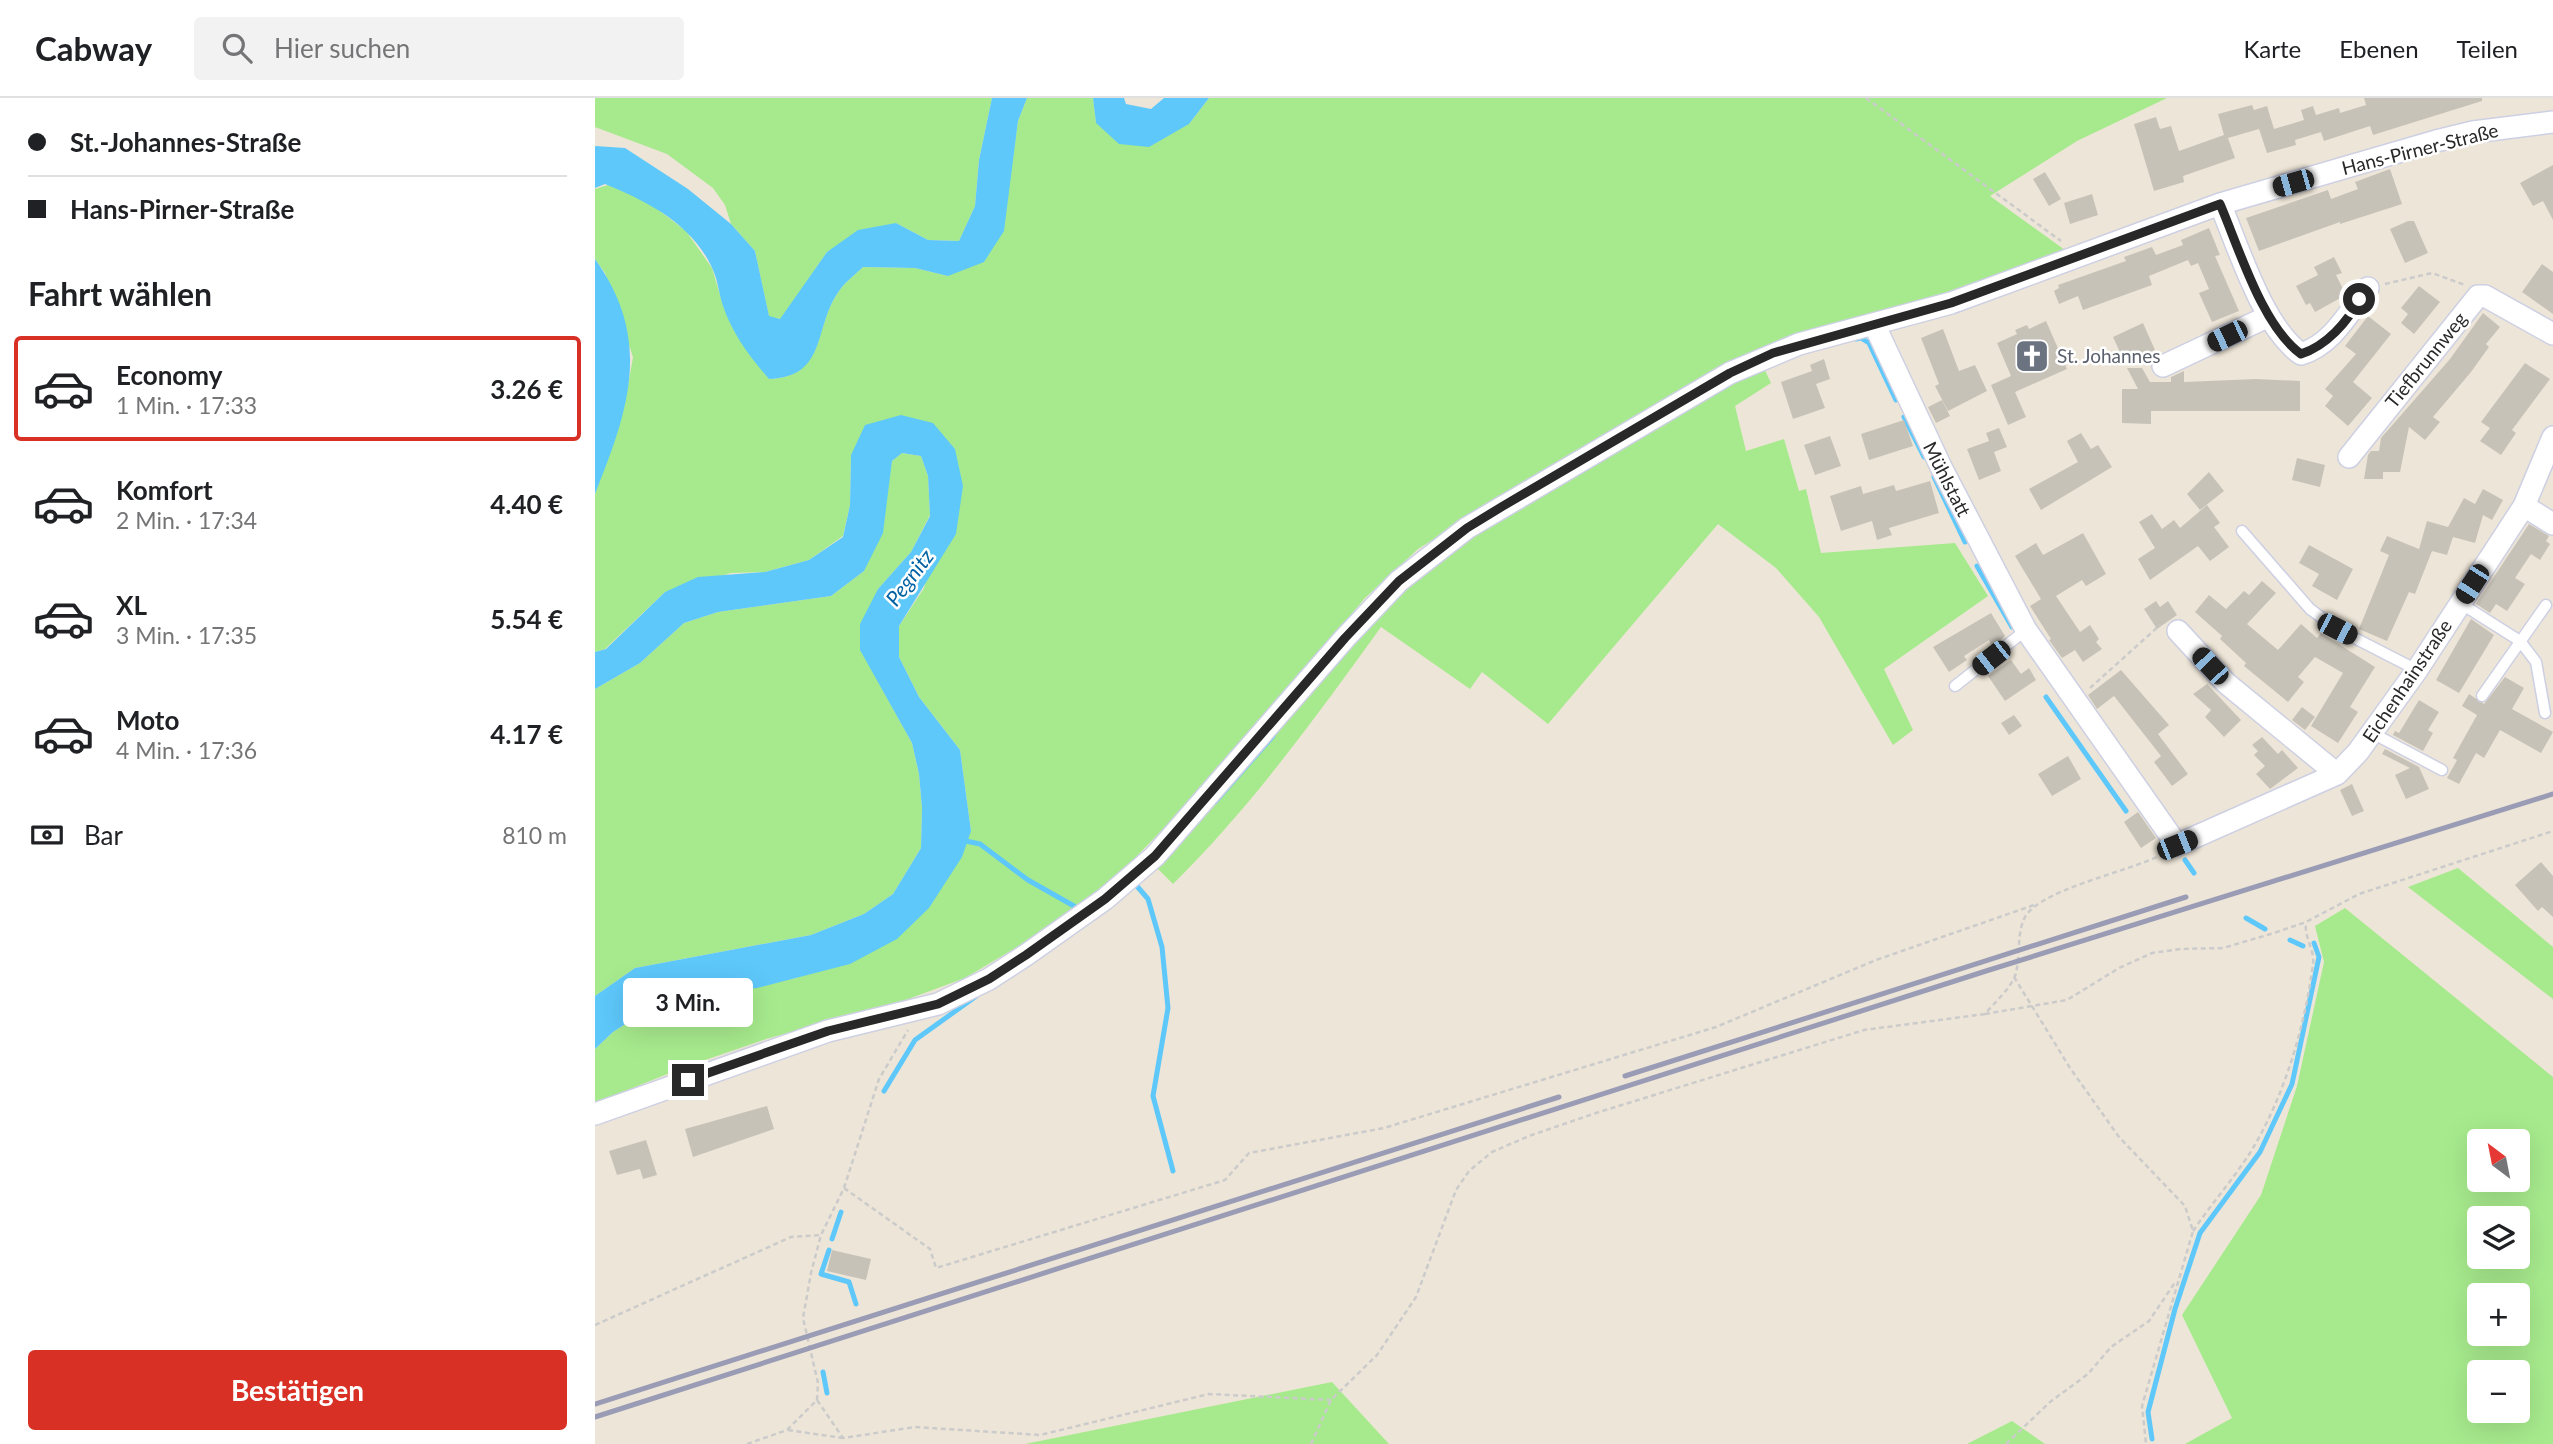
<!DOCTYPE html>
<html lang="de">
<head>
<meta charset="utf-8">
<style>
	body { margin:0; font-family:Lato,sans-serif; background:#f2f2f2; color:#202124; height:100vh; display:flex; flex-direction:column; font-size:26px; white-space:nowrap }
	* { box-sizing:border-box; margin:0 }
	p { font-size:23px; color:#757577 }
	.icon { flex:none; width:38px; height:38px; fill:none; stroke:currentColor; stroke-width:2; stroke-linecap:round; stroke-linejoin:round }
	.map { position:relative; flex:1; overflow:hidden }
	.drawer { display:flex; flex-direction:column; background:#fff; width:595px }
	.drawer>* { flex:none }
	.guide { display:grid; align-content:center; height:154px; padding:0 28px; background:#fff }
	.needle { width:46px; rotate:328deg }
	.controls { position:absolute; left:1872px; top:1031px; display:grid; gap:14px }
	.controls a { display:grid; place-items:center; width:63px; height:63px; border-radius:7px; background:#fff; box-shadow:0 7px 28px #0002; font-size:35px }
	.end { position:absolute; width:32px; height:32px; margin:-16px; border:9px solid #282828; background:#fff; box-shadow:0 0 0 4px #fff }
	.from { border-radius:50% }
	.bubble { position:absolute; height:49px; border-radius:7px; background:#fff; box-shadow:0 7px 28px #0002; font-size:23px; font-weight:700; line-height:49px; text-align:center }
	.car { position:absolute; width:21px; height:42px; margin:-21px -10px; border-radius:9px; box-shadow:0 0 5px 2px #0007; background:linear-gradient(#222 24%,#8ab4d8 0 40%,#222 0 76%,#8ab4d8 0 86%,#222 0) }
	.guide b { display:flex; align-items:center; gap:24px; height:66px; font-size:26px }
	.guide b+b { border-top:2px solid #e0e0e0 }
	.guide i { width:18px; height:18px; background:#202124 }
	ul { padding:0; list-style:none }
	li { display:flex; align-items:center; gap:21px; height:105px; margin:0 14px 10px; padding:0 14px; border:4px solid transparent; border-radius:7px }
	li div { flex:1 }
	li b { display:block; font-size:26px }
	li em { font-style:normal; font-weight:700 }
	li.selected { border-color:#d93025 }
	li>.icon { width:63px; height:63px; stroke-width:1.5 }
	h2 { padding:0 28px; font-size:32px; line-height:84px }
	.pay { display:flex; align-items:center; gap:18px; height:77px; padding:0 28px; font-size:26px }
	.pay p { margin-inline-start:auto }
	.action { display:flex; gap:14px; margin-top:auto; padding:14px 28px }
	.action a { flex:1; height:80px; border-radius:7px; background:#d93025; color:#fff; font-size:28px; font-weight:700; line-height:80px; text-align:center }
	header { display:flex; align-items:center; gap:42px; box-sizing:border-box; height:98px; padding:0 35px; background:#fff; border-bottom:2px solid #e0e0e0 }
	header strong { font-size:33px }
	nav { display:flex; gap:38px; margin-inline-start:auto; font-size:24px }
	.search { width:490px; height:63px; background:#f2f2f2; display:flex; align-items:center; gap:18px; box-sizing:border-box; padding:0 24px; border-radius:7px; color:#757577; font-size:26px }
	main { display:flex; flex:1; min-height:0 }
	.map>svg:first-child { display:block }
</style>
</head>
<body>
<header>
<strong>Cabway</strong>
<div class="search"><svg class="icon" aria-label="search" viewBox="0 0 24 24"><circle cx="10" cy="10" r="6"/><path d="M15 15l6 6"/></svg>Hier suchen</div>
<nav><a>Karte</a><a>Ebenen</a><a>Teilen</a></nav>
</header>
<main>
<section class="drawer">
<div class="guide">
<b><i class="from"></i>St.-Johannes-Straße</b>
<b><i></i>Hans-Pirner-Straße</b>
</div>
<h2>Fahrt wählen</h2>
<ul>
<li class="selected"><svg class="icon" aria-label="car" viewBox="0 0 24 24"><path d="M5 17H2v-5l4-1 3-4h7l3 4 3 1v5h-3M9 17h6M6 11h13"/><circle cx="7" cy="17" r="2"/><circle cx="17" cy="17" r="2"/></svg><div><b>Economy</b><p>1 Min. · 17:33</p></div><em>3.26 €</em></li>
<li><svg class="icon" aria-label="car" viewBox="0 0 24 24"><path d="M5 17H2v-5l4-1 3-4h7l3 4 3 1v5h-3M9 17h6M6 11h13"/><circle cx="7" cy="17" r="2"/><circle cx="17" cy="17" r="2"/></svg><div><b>Komfort</b><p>2 Min. · 17:34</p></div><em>4.40 €</em></li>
<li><svg class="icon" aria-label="car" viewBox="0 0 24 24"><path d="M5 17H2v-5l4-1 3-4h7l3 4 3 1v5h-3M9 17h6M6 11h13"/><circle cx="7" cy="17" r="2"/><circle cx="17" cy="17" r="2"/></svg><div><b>XL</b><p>3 Min. · 17:35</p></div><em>5.54 €</em></li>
<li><svg class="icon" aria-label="car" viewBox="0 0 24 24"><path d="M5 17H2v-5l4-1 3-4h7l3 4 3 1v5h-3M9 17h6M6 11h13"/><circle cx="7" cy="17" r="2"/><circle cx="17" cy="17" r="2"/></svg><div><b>Moto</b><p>4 Min. · 17:36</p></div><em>4.17 €</em></li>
</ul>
<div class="pay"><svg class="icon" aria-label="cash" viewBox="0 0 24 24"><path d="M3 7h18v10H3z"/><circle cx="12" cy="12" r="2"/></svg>Bar<p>810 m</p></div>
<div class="action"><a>Bestätigen</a></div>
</section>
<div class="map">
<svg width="1958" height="1346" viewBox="0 0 1958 1346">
	<rect width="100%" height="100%" fill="#ede5d7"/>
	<path fill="#a7ea8d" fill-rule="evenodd" d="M0,0H397L384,62L380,108L364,143L333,142L301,125L232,154L186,221L174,219L160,153L136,126L130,107L118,90L72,56L0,29Z
		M432,0H498L501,25L594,26L614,0H1572L1482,43L1395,98L1470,152L1307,211L1214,235L896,405L823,451L770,500L629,668L540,760L506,790L434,842L370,880L308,903L171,941L90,969L0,1005V951L18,934L57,909L81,901L202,880L376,733L365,652L324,599L304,559V528L329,490L360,351L256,357L255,407L248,438L214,462L170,474L136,475L70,494L10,551L0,554V396L31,299L38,259L10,175L0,161V91L13,87L53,104L91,133L117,170L129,210L174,281C232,279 218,229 244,193C250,184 260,177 268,169L320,170L353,178L417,66L423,23Z
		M1168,268L1176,285L1140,308L1151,353L1189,341L1204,393L1211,391L1226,455L1360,445L1393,498L1289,571L1318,632L1298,647L1224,519L1181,470L1123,426L953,626L887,574L875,591L786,529C721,619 657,708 578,786L558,766L811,487L892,427Z
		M307,355L326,358L333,378L335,417L316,454L283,491L266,552L317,645L324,676L327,710L326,750L298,796L269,816L216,837L40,870L0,898V591L45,565L89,525L123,514L236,498L269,473L297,363Z
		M1863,770L1958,849V901L1813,789Z
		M1750,810L1958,979V1346H1590L1637,1320L1587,1217L1666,1097L1702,988L1729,864L1720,828ZM1923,1043V1082H1885V1043ZM1885,1120H1923V1158H1885ZM1885,1197H1923V1236H1885ZM1885,1274H1923V1312H1885Z
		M737,1284L794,1346H430Z
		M1417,1323L1450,1346H1372Z"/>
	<path fill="#5ec8fb" d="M397,0H432L423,23L409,133L389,164L353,178L320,170L268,169C260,177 250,184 244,193C218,229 233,279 174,281C155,259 138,237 128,208C124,196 123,183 118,172C99,127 52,103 10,86L0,90V48L30,50L93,91L136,126L160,153L174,218L185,221L232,154L263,132L301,125L333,142L364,143L380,108L384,62Z
		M498,0H529L531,6L556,11L569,0H614L594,26L554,49L524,46L501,25Z
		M0,161C58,242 34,311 0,396Z
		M306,317L338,325L360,351L368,388L361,436L304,528V559L324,599L365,652L376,733L367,759L334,810L302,841L255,866L162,890L82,901L57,909L18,934L0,951V898L40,870L216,837L269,816L298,796L326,750L327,710L324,676L317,645L265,552V526L283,491L316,454L335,418L333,378L326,358L307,355L297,363L288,435L269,473L236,498L123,514L89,525L45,565L0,591V554L11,551L70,494L103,479L170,474L214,462L248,439L255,407L256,357L270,327Z"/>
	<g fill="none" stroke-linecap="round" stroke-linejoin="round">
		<path stroke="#5ec8fb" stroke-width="5" d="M1261,241L1266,240L1274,245L1301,302
			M1309,319L1329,359
			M1339,379L1370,444
			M1382,468L1417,529
			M1451,599L1531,713
			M620,704L678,638
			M366,742L385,746L433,782L479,808
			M1590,762L1599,775
			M541,787L553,801L567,849L573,910L558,998L578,1073
			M1651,820L1670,831
			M1695,842L1708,848
			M289,993L320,942L380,899
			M237,1141L246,1114
			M234,1152L226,1176L254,1184L261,1206
			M228,1274L232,1295
			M1557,1341L1553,1314L1580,1211L1605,1135L1665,1054L1697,986L1724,859L1719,845"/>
	</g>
	<path fill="#c7c2b8" d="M1769,0H1887V3L1778,37L1775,28L1729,43L1726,34L1700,42L1701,47L1672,55L1664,31L1633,40L1640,60L1588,78L1589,84L1559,93L1539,26L1561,19L1565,31L1576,28L1584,53L1629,37L1623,16L1657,7L1659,12L1672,8L1679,31L1709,22L1706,12L1718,8L1721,17L1744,10L1745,15L1771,7Z
		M1958,67V122L1948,103L1938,108L1925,85Z
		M1795,71L1807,106L1745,126V124L1664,153L1651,120L1733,92L1736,101L1763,91L1760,84Z
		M1450,74L1466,101L1454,108L1438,81Z
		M1497,96L1503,117L1475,126L1469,105Z
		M1813,123H1819L1833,155L1810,165L1795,131Z
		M1614,130L1625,157L1620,158L1644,213L1617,224L1604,195L1614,191L1603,165L1596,168L1593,162L1554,178L1557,187L1488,212L1483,198L1464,206L1459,193L1464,190L1463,187L1531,163L1529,159L1557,149L1561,157L1588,147L1586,142Z
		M1739,159L1747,175L1741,177L1751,197L1720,214L1715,205L1711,207L1701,188L1723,177L1719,169Z
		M1947,166L1958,174V216L1927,194Z
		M1824,188L1845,204L1819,236L1806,225L1813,216L1806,210Z
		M1888,215L1905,229L1891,246L1894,249L1876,274L1838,319L1845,324L1830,342L1814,329L1805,374H1788V381H1769L1773,357L1776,353H1784L1786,340L1855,261Z
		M1773,218L1796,236L1758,284L1777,300L1753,328L1730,308L1738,298L1730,291L1761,256L1750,248Z
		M1451,223L1472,271L1420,294L1431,319L1413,327L1396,287L1416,278L1402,245L1422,236L1420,232L1432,227L1434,231Z
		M1548,225L1560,252L1530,265L1518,239Z
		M1348,231L1364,273L1380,267L1392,293L1353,313L1340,288L1344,286L1326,240Z
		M1229,261L1235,281L1221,286L1230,310L1198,321L1186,284L1217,273L1215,267Z
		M1930,265L1955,281L1917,332L1921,335L1906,357L1885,343L1895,330L1886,324Z
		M1532,270H1547L1555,284H1576V279L1589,273V284L1661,281L1705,283V313H1556V326L1527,325V291H1543Z
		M1347,302L1355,318L1341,325L1333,309Z
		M1309,322L1318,348L1274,362L1266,336Z
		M1404,330L1412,349L1399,354L1406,373L1384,382L1372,351L1394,343L1391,335Z
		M1486,335L1496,351L1503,347L1517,369L1446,412L1434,391L1483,364L1472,343Z
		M1235,338L1246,368L1220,377L1209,347Z
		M1702,360L1730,367L1725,389L1697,382Z
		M1614,374L1629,393L1605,412L1592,396Z
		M1335,383L1344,415L1294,430L1297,437L1282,442L1277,423L1246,433L1235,398L1266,388L1268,396L1299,387L1301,393Z
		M1888,391L1908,402L1897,422L1888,417L1880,445L1858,439L1852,457L1837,453L1820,496L1814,494L1792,543L1764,531L1794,457L1785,453L1792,438L1824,451L1832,423L1853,429L1869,400L1880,406Z
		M1612,407L1625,425L1619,429L1634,449L1615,463L1603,448L1555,482L1543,461L1560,450L1544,424L1557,416L1567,431L1579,422L1585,430Z
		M1934,426L1954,438L1951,443L1955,446L1945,462L1936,456L1920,480L1930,486L1912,513L1901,506L1895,515L1881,506Z
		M1488,435L1511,476L1491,488L1487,482L1461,498L1485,534L1495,527L1504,541L1501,544L1507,551L1488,564L1480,552L1467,560L1454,542L1456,541L1435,508L1446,501L1420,458L1441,445L1448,457Z
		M1714,447L1758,471L1742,502L1717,488L1724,476L1704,465Z
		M1667,483L1681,495L1652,526L1683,552L1706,526L1722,540L1726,535L1780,569L1755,609L1763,614L1743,645L1716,628L1748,575L1720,559L1703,579L1709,584L1693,604L1649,568L1651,565L1625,541L1627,538L1600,514L1614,497L1631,511L1649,493L1654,497Z
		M1561,503L1565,509L1573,503L1582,517L1562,531L1549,511Z
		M1396,515L1410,538L1397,549L1394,542L1369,558L1372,562L1354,574L1338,549Z
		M1876,521L1899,537L1864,595L1841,582Z
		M1416,562L1426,576L1434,570L1441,582L1410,603L1393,578Z
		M1526,572L1574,627L1563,636L1593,676L1577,688L1559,664L1566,658L1519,598L1502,611L1493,597Z
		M1910,579L1929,590L1917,611L1958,634L1946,655L1905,632L1889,660L1881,655L1864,686L1852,680L1862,662L1858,660L1882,617L1867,608L1874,596L1889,606Z
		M1612,586L1646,622L1629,639L1610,619L1616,612L1598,596Z
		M1824,602L1844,614L1833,632L1838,635L1828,653L1798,637L1800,633L1804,635Z
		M1707,609L1720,619L1710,632L1697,622Z
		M1419,617L1427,628L1414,637L1406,625Z
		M1667,639L1683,656L1687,652L1703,670L1675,691L1661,676L1670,668L1659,657L1663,653L1657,647Z
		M1790,651L1824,669L1834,691L1811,701L1800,677L1815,670L1787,656Z
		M1473,658L1486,681L1457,698L1443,676Z
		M1757,686L1769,713L1757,718L1745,692Z
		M1543,714L1561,740L1546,750L1529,724Z
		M1946,764L1958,778V819L1947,809L1943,813L1920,787Z
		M172,1008L179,1031L98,1059L90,1031Z
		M51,1042L62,1077L48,1081L45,1071L22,1077L14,1053Z
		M237,1152L276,1161L271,1182L232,1173Z"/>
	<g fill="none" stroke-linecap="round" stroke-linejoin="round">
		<g stroke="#cdd0e3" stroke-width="13">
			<path id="lane" d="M1647,433L1715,511L1742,531L1822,572
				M1865,505L1925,543L1941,564L1950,615
				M1360,588L1431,532
				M1887,598L1951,507
				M1777,635L1847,672"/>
		</g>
		<g stroke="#cdd0e3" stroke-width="24">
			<path id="street" d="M1625,106C1644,150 1667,228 1706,256C1738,246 1753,215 1773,190
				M1279,226L1346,369L1431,532L1582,747L1742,676L1763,654L1822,572L1929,408L1958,339
				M1568,268L1674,218
				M1754,359L1883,198H1890L1958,236
				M1929,408L1958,426
				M1583,533L1631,585L1742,676
				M0,1016L233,933L343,906L394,881L431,857L510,801L560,758L750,540L804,483L872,430L1135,275L1204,246L1356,205L1625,106L1841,43L1878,34L1958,24"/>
		</g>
		<path stroke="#cbcbcb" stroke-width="2.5" stroke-dasharray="5 3.5" stroke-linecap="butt" d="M1271,0L1466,143
			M1790,186L1837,175L1870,187
			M1495,590L1565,527
			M1419,879L1475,970L1524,1039L1590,1108L1598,1133L1547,1308L1551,1346
			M1390,916L1472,902L1524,870L1557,855L1586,851L1628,850L1679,835L1711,824L1764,796L1958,733
			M249,1090L335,1151L341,1170L630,1082L654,1055L789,1030L1121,929L1281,862L1439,807
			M1598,1133C1617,1105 1641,1078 1658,1050C1690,996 1710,928 1718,866C1720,852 1709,840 1711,825
			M0,1227L196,1139L226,1137
			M222,1302L223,1285L208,1220L216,1175L226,1137L249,1090L284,981L313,932
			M193,1332L248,1340
			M152,1346L192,1332L222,1302L248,1340L320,1329L445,1337L614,1296L736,1302
			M716,1346L736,1302L782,1257L821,1199L861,1092L874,1073L897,1054L934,1038L1001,1015L1269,932L1390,916C1399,905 1415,891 1420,878C1426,860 1421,836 1430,819C1446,791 1533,774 1566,757
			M1411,1346L1455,1304L1493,1276L1516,1249L1554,1223L1581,1183"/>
		<use href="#lane" stroke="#fff" stroke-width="10"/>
		<use href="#street" stroke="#fff" stroke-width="21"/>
		<path stroke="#9a9cb5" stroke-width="5" d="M1030,978L1591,799
			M0,1306L964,999
			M0,1319L1391,873L1958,696"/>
	</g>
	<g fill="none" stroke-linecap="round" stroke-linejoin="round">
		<path stroke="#282828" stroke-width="9" d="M93,982L233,933L343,906L394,881L431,857L510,801L560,758L750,540L804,483L872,430L908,408L1135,275L1178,255L1356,205L1625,106C1644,150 1667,228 1706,256C1731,248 1753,224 1764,201"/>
	</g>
	<defs>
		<g id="church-square" transform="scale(1.75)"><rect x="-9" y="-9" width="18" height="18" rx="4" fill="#6b7280" stroke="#fff"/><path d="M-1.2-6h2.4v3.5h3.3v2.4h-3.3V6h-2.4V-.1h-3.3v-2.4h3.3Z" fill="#fff"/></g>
	</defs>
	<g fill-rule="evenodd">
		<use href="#church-square" x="1437" y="258"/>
	</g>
	<g text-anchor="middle" stroke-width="5" stroke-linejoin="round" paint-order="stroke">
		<g font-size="19" fill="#282828" stroke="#fff">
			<text transform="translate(1825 51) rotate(-14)" y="7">Hans-Pirner-Straße</text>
			<text transform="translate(1831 262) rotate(-51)" y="7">Tiefbrunnweg</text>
			<text transform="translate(1352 381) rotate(63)" y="7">Mühlstatt</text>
			<text transform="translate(1812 583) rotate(-56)" y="7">Eichenhainstraße</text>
		</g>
		<g font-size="19" fill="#5b616d" stroke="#fff" text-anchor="start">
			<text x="1462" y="265">St. Johannes</text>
		</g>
		<g font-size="21" font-style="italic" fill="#0062a4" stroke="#fff">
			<text transform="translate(315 480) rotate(-53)" y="7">Pegnitz</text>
		</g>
	</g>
</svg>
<div class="controls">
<a><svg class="needle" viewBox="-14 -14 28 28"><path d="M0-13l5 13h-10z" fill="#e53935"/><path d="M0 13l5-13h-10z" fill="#757577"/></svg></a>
<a><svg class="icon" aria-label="layers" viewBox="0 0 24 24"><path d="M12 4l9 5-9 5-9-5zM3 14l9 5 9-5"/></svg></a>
<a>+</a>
<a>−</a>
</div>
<i class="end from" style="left:1764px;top:201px"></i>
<i class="end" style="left:93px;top:982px"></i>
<div class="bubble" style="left:28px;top:880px;width:130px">3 Min.</div>
<i class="car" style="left:1698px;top:85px;rotate:254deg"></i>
<i class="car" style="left:1632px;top:238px;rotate:244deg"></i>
<i class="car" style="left:1877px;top:486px;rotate:213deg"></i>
<i class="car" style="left:1742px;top:531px;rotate:117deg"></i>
<i class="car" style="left:1396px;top:560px;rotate:232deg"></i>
<i class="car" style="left:1615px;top:568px;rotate:317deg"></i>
<i class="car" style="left:1582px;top:747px;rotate:68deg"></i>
</div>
</main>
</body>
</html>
